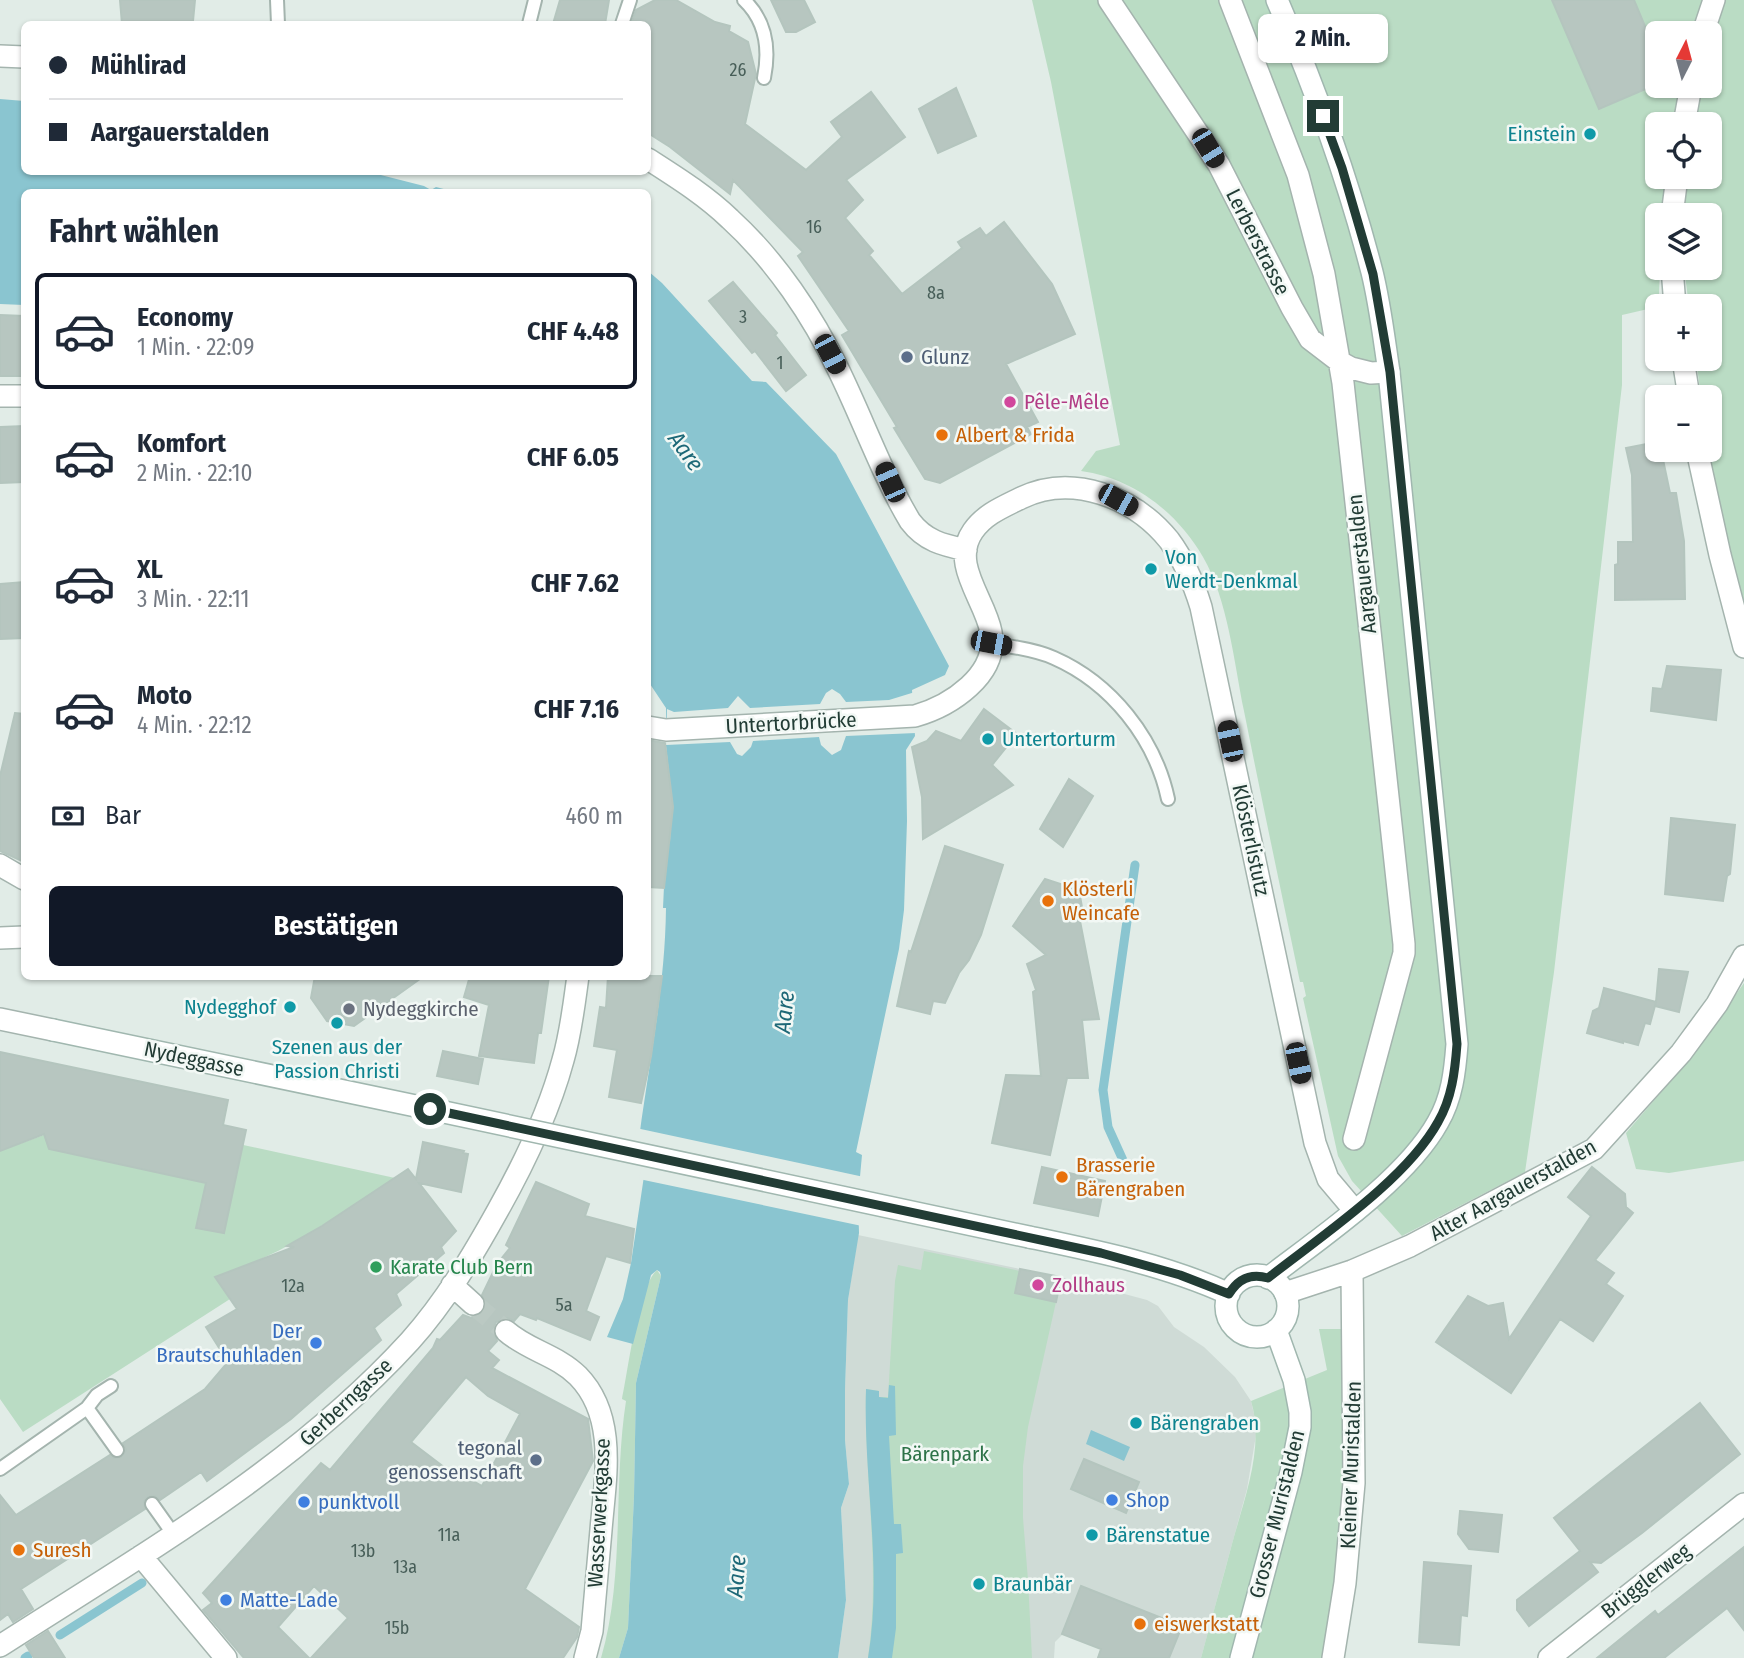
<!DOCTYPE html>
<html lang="de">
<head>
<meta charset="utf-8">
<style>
	body { margin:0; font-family:"Fira Sans Condensed",sans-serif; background:#f6f6f7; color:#1f2937; height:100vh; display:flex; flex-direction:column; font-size:26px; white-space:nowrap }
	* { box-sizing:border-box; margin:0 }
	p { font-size:23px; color:#747a83 }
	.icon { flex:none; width:38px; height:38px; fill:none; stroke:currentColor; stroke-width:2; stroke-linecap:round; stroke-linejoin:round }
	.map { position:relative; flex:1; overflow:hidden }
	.sheet { position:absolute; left:21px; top:189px; width:630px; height:791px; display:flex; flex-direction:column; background:#fff; border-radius:10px; box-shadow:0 2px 5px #0004 }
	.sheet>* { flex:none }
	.hud { position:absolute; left:21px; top:21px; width:630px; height:154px; border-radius:10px; box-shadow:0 2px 5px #0004; display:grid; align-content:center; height:154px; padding:0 28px; background:#fff }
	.needle { width:46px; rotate:6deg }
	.tools { position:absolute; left:1645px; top:21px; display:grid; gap:14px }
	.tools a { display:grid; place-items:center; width:77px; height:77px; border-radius:10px; background:#fff; box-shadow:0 2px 5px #0004; font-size:35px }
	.end { position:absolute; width:32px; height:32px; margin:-16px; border:9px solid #223c35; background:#fff; box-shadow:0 0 0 4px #fff }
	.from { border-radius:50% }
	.bubble { position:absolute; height:49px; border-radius:10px; background:#fff; box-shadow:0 2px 5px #0004; font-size:23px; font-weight:700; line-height:49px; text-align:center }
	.car { position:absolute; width:21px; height:42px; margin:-21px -10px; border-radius:9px; box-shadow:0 0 5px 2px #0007; background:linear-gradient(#222 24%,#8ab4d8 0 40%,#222 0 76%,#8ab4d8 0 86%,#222 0) }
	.hud b { display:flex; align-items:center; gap:24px; height:66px; font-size:26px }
	.hud b+b { border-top:2px solid #e0e1e3 }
	.hud i { width:18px; height:18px; background:#1f2937 }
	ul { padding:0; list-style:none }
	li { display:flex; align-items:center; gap:21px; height:116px; margin:0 14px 10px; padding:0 14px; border:4px solid transparent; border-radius:10px }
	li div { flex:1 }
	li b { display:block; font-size:26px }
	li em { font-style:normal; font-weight:700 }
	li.active { border-color:#111827 }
	li>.icon { width:63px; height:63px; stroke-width:1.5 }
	h2 { padding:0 28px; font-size:32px; line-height:84px }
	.pay { display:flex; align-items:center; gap:18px; height:77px; padding:0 28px; font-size:26px }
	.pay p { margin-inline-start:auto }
	.cta { display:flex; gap:14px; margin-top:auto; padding:14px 28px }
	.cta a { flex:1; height:80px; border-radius:10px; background:#111827; color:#fff; font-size:28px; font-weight:700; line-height:80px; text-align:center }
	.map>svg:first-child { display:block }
</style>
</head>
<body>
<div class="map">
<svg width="1744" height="1658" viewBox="0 0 1744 1658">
	<rect width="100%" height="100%" fill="#e1ece7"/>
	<path fill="#cfdbd6" d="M858,1235L1020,1269L1016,1293L1056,1302L1061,1277L1147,1300L1158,1306L1174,1327L1204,1347L1235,1377L1251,1401L1256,1423V1435L1247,1489L1201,1658H1097L1101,1648L1063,1634L1055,1642L1054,1658H838L846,1600L841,1508L849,1484L845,1440V1390L848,1300Z"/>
	<path fill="#badcc4" d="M1032,0H1552L1599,109L1633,94L1568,0H1704L1693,33H1657V86H1681L1674,124H1657V177H1667L1663,215H1657V268H1660L1659,294L1661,306L1622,315V385L1554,972L1525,1172L1402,1236L1352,1181L1338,1156L1303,998L1306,996L1303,982H1300C1281,891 1262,801 1244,711C1234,662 1228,600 1203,557C1177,512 1133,478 1081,471L1096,451L1120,445L1051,82Z
		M1720,0H1744V602L1731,557L1708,450L1710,397H1701L1696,359H1710V306H1689L1684,268H1710V215H1684L1688,177H1710V124H1696L1702,86H1710V33Z
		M1744,983V1161L1669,1173L1636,1169L1626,1133L1693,1055Z
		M44,1135L49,1149L206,1183L196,1227L223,1233L238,1168L234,1143L395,1178C351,1206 308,1238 261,1259C246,1266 230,1271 215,1277L230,1299L23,1432L0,1399V1151Z
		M924,1251L1020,1271L1015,1293L1056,1302L1028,1427L1023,1466V1518L1028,1580L1032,1658H868C881,1568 864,1479 866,1389L879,1391V1397H888L895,1281L898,1265L921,1270Z
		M657,1270L661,1276L636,1383L634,1496L628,1628L619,1658H601C625,1577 613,1484 626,1401L622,1399C628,1372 638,1287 657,1270Z
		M1319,1329H1343L1352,1375L1331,1658H1201C1211,1620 1222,1582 1232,1544C1244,1499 1265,1447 1251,1401L1327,1370Z"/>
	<path fill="#8ac5d0" d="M0,99L24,101V172H369L424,186L431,190L436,187L455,192H24V305L0,304Z
		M648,271L662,283L752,381L766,382L836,454L949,666L945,675L912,690L915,736L906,750L907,821L904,910L899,949L856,1152L862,1155L858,1198L859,1233L848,1300L845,1390V1440L849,1484L841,1508L846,1600L838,1658H619L628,1628L634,1496L636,1383L661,1276L660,1272L657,1270L651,1275L633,1344L607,1337L623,1299L631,1263L647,1156L637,1154C647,1071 665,993 666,908H663L666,842H670L671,809L673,808L666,746V708L648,681Z
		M889,1385L895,1386L896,1435L889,1436L894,1524H901L903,1553L896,1554V1628L892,1658H868C883,1569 863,1479 866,1389L879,1391V1397L888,1398Z
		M1091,1430L1130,1447L1124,1461L1086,1444Z"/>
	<path fill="#e1ece7" d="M832,689L840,694L846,702L889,700L915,692L916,733L846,736L841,750L832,755L821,745L819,737L753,741L751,747L742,756L737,754L730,742L666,745L667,709L674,712L728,708L738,696L750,708L820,704L826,693Z
		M636,1128L864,1177L862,1226L639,1179L643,1159L633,1155Z"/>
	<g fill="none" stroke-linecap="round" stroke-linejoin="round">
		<path stroke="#8ac5d0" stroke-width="9" d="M1127,1169L1108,1127L1103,1090L1135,865
			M60,1635L142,1583
			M25,1658L28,1656"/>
	</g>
	<path fill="#b7c6c0" stroke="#b4c5be" stroke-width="2" fill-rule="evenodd" d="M120,0H195L193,21L179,24H122Z
		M560,0H609L605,24H553Z
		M655,0H676L715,22L730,26L729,31L748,42L756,74L745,124L806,170L842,137L831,122L871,92L905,137L846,180L863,200L845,218L873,251L869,255L902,294L962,248L958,242L980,228L986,236L1004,222L1052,284L1075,334L1006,364L1038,422L1027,427L1031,434L940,483L925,479L894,428L897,427L842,335L849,331L798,256L803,252L733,180L730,194L670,147L648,133V24H631L636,10Z
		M771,0H804L815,22L796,32H786Z
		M1552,0H1634L1657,55V84L1599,109Z
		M956,88L976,136L938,153L919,109Z
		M733,282L777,333L775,335L806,375L786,391L755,351L752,353L709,301Z
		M0,315L24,316V376H0Z
		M24,426V482L0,483V427Z
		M1657,442V450H1661L1670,493H1676L1684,541L1685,599L1615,600V565L1618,564V542H1633L1632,475L1626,448Z
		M24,582V638L0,639V584Z
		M1667,666L1721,670L1716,720L1651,711L1653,688L1662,689Z
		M984,709L1017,734L992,765L1013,785L923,839L922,797L912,747L927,741L936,731L961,741Z
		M15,713L24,714V862L0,851V776Z
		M648,740L665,743L673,807L664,888L648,887Z
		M1069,779L1093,796L1063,847L1040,829Z
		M1671,818L1735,825L1730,874L1727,876L1723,901L1665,894Z
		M945,846L1003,865L981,935L969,960L959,973L945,1003L933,1001L930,1014L897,1006L909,951L911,952Z
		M1045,879L1079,890L1084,919L1080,921L1099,1019L1082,1020L1088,1078H1067L1050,1155L992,1143L1006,1075L1041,1076L1033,992L1036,990L1027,964L1046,955L1013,926Z
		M1659,969L1688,972L1679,1012L1655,1006L1656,1002L1650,1024L1645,1023L1638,1045L1623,1041V1043L1587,1033L1593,1011L1599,1008L1604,988L1656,1002Z
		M315,976H424L354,1026L327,1021L311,998Z
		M470,976H549L541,1033H538L534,1063L479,1056L489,1005L464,997Z
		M608,976H662L651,1056L641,1103L609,1097L617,1050L594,1046L600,1007L606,1008Z
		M443,1051L483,1059L478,1084L437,1076Z
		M0,1052L228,1100L223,1125L246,1130L224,1233L196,1228L206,1183L49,1149L44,1134L0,1151Z
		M423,1142L464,1151L463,1153L468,1154L461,1192L419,1183L456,1231L441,1247L444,1253L396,1294L401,1305L374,1328L381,1340L291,1419L207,1481L201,1472L160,1500L155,1496L148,1497L144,1501L145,1509L21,1589L33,1609L13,1622L8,1614L0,1620V1495L16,1515L110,1455L114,1458L121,1457L126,1450L123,1443L205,1389L228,1362L206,1327L237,1309L215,1277L294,1247L287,1246L322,1226L408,1169L416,1179Z
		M1042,1167L1105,1181L1098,1216L1034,1203Z
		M1592,1167L1625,1194L1626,1207L1633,1213L1595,1260L1614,1273L1606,1284L1623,1296L1593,1341L1560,1319L1511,1393L1436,1342L1468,1296L1488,1306L1503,1303L1509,1339L1591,1216L1568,1197Z
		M536,1182L589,1204L585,1216L634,1229L630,1263L606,1256L586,1311L599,1317L590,1340L537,1318L536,1320L520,1314L514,1321L507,1318L496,1322L493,1330L497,1341L488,1351L499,1360L492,1368L588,1419L593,1461L525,1589L579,1627L577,1637L563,1658H311L348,1618L314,1586L278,1627L309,1658H244L203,1610L212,1603L203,1593L321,1463L330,1470L433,1348L437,1339L440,1340L463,1315L471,1318L483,1312L486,1306L482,1295L497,1264L510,1248L506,1245ZM466,1377L488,1396L520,1414L482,1486L468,1478L461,1480L411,1442Z
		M1020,1269L1061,1277L1056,1302L1015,1293Z
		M1700,1403L1740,1454L1642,1533L1601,1563L1590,1562L1598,1572L1529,1626L1517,1610V1600L1580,1551L1554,1518Z
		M1084,1459L1139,1482L1126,1513L1071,1489Z
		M1460,1511L1502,1515L1498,1552L1469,1549L1458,1534Z
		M1744,1547V1630L1727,1608L1664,1658H1597L1655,1611L1658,1615Z
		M1424,1562L1471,1566L1467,1616L1461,1615L1459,1645L1419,1642Z
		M1081,1586L1182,1626L1169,1658H1098L1101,1649L1062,1634Z
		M48,1631L65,1658H34L26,1645Z"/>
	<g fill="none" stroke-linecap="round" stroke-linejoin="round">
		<path stroke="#bbc9c3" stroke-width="21" stroke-dasharray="21 10" stroke-linecap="butt" d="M473,1304L506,1331"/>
		<g stroke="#a4b4ae" stroke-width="16">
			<path id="lane" d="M277,0L278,24
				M744,0C766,21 770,48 764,78
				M529,24L535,0
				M622,24L630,0
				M991,643C1011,647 1034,649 1054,658C1111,683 1155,738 1168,799
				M87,1408L117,1450
				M0,1469L87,1408L97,1395L111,1386
				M152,1504L174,1535"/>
		</g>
		<g stroke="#a4b4ae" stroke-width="24">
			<path id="street" d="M1109,0L1219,165L1292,308L1310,339L1340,362L1351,368L1371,373L1389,372
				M1230,0L1298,175L1324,274L1343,383L1404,944V953L1354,1139
				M1703,33L1714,0
				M0,56L24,57
				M1684,124L1691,86
				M648,159C676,177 705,195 730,219C775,260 813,316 839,371C863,420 882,474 910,521C925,541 943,545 966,550
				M1672,215L1677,177
				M1672,268L1675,306
				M1683,359L1689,397
				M0,396H24
				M1697,450L1720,555L1744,647
				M648,727L666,730L915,716C950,706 999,675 991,632C985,599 950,564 973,531C985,514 1003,507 1021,498C1072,473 1134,497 1169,540C1184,560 1194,584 1201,607L1315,1143L1328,1179L1355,1211
				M0,865L24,879
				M0,938L24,937
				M0,1019L53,1030
				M452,1285L473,1304
				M1285,1293L1352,1271L1410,1246L1594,1149L1681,1053L1717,1004L1744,956
				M506,1331C527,1350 557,1355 578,1376C618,1417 605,1479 601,1530C598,1564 595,1597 592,1631L585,1658
				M141,1556L226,1658
				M0,1646C143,1554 294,1468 410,1341C445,1302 473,1255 498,1210C525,1162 549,1112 563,1060C571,1033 574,1004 578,976
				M1333,1658L1345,1583L1354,1483L1352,1271
				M1549,1658L1744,1504"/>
		</g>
		<g stroke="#a0b7af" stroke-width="24">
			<path id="secondary" d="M53,1030L430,1109
				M1029,1237C1096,1251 1166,1265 1229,1294
				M1226 1306a31 31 0 1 1 62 0a31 31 0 1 1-62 0Z
				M1268,1278C1320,1238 1406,1180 1438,1122C1452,1098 1455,1071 1457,1044L1389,372C1384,339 1380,304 1372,272C1348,179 1315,88 1277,0
				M1241,1658L1291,1472L1300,1427V1412L1294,1380L1276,1330"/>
		</g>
		<use href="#lane" stroke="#fff" stroke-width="12"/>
		<use href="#street" stroke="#fff" stroke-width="21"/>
		<use href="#secondary" stroke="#fff" stroke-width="21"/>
		<g stroke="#a0b7af" stroke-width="24" stroke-linecap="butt">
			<path id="secondary-bridge" d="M430,1109L1029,1237"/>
		</g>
		<use href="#secondary-bridge" stroke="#fff" stroke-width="21"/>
	</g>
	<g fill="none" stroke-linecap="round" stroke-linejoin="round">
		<path stroke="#223c35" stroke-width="9" d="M430,1109L1101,1253L1180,1275L1229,1294C1238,1279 1250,1273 1268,1278C1320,1237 1406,1180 1438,1122C1452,1098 1455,1071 1457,1044L1390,372L1373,274L1342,168L1323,116"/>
	</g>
	<g fill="#0f9aa8" stroke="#f2f8f5" stroke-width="2.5">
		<circle cx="1590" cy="134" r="7"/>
		<circle cx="1151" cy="569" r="7"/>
		<circle cx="988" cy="739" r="7"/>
		<circle cx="290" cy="1007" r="7"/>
		<circle cx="337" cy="1023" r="7"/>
		<circle cx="1136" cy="1423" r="7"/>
		<circle cx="1092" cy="1535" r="7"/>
		<circle cx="979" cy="1584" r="7"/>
	</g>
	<g fill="#5c6f8a" stroke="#f2f8f5" stroke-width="2.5">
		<circle cx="907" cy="357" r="7"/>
		<circle cx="536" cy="1460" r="7"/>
	</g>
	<g fill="#d1479c" stroke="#f2f8f5" stroke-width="2.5">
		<circle cx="1010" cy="402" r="7"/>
		<circle cx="1038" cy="1285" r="7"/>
	</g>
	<g fill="#e8710a" stroke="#f2f8f5" stroke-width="2.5">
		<circle cx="942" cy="435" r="7"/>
		<circle cx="1048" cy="901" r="7"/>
		<circle cx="1062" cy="1177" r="7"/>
		<circle cx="19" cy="1550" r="7"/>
		<circle cx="1140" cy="1624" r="7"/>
	</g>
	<circle fill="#6b7280" stroke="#f2f8f5" stroke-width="2.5" cx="349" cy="1009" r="7"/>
	<circle fill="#2e9e5b" stroke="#f2f8f5" stroke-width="2.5" cx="376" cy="1267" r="7"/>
	<g fill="#3f7fe0" stroke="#f2f8f5" stroke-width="2.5">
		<circle cx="316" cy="1343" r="7"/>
		<circle cx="1112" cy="1500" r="7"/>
		<circle cx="304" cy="1502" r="7"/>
		<circle cx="226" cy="1600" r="7"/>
	</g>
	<g text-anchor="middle" stroke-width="5" stroke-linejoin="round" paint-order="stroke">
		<g font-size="18" fill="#475e58">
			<text x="738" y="76">26</text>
			<text x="814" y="233">16</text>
			<text x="936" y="299">8a</text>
			<text x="743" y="323">3</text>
			<text x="780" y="369">1</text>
			<text x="293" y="1292">12a</text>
			<text x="564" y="1311">5a</text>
			<text x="449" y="1541">11a</text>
			<text x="363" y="1557">13b</text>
			<text x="405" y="1573">13a</text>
			<text x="397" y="1634">15b</text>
		</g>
		<g font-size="21" fill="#0d838f" stroke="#f2f8f5" text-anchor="start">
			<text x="1576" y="141" text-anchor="end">Einstein</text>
			<text x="1165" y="564">Von<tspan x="1165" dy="24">Werdt-Denkmal</tspan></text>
			<text x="1002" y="746">Untertorturm</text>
			<text x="276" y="1014" text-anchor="end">Nydegghof</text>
			<text x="337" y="1054" text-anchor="middle">Szenen aus der<tspan x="337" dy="24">Passion Christi</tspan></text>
			<text x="1150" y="1430">Bärengraben</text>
			<text x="1106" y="1542">Bärenstatue</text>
			<text x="993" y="1591">Braunbär</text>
		</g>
		<g font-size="21" fill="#223c35" stroke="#f2f8f5">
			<text transform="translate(1258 242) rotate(63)" y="7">Lerberstrasse</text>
			<text transform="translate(1362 564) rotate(-96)" y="7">Aargauerstalden</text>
			<text transform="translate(791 723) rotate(-3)" y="7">Untertorbrücke</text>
			<text transform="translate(1251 840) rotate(78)" y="7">Klösterlistutz</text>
			<text transform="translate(194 1059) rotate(12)" y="7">Nydeggasse</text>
			<text transform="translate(1513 1190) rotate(-29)" y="7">Alter Aargauerstalden</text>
			<text transform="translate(346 1402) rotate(-43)" y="7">Gerberngasse</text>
			<text transform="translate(1351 1465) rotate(-88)" y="7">Kleiner Muristalden</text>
			<text transform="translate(599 1513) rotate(-87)" y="7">Wasserwerkgasse</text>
			<text transform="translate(1277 1514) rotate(-76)" y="7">Grosser Muristalden</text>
			<text transform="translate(1646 1581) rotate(-38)" y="7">Brügglerweg</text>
		</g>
		<g font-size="21" fill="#4e5e75" stroke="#f2f8f5" text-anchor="start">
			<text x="921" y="364">Glunz</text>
			<text x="522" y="1455" text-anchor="end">tegonal<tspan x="522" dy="24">genossenschaft</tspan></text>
		</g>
		<g font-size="21" fill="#b23c85" stroke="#f2f8f5" text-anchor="start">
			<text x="1024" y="409">Pêle-Mêle</text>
			<text x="1052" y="1292">Zollhaus</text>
		</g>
		<g font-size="21" fill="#c56008" stroke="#f2f8f5" text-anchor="start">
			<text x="956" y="442">Albert &amp; Frida</text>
			<text x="1062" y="896">Klösterli<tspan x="1062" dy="24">Weincafe</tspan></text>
			<text x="1076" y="1172">Brasserie<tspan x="1076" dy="24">Bärengraben</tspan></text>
			<text x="33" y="1557">Suresh</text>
			<text x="1154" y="1631">eiswerkstatt</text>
		</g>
		<g font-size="21" fill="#5b616d" stroke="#f2f8f5" text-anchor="start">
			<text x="363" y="1016">Nydeggkirche</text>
		</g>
		<g font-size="21" fill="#27864d" stroke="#f2f8f5" text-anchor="start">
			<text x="390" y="1274">Karate Club Bern</text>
		</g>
		<g font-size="21" fill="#366cbe" stroke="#f2f8f5" text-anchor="start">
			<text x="302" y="1338" text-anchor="end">Der<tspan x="302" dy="24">Brautschuhladen</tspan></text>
			<text x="1126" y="1507">Shop</text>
			<text x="318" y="1509">punktvoll</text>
			<text x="240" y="1607">Matte-Lade</text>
		</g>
		<g font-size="21" fill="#2d7248" stroke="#f2f8f5">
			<text x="945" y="1461">Bärenpark</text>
		</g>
		<g font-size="23" font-style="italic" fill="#1d6877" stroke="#f2f8f5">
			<text transform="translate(686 451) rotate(54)" y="8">Aare</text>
			<text transform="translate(784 1012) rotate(-84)" y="8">Aare</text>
			<text transform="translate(736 1576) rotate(-85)" y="8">Aare</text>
		</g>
	</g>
</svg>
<div class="tools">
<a><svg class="needle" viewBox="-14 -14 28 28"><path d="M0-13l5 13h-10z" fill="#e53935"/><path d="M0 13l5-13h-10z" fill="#747a83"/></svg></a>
<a><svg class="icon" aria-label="locate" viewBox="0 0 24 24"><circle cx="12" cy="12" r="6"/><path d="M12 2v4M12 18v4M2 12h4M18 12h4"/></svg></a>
<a><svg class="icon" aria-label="layers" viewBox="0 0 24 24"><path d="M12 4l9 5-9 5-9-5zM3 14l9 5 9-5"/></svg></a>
<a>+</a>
<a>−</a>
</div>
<i class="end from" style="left:430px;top:1109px"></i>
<i class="end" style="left:1323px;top:116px"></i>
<div class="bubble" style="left:1258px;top:14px;width:130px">2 Min.</div>
<i class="car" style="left:1208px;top:148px;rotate:149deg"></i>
<i class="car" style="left:830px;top:354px;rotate:152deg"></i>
<i class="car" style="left:890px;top:482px;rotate:336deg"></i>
<i class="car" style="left:1118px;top:500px;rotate:119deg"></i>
<i class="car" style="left:991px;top:643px;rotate:101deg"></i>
<i class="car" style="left:1230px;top:741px;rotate:348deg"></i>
<i class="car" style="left:1298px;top:1063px;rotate:168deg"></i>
<div class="hud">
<b><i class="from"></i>Mühlirad</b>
<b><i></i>Aargauerstalden</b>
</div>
<section class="sheet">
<h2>Fahrt wählen</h2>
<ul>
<li class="active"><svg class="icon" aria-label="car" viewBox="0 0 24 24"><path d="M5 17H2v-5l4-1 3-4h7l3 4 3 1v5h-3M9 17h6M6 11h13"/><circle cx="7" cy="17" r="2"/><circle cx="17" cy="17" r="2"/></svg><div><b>Economy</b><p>1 Min. · 22:09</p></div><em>CHF 4.48</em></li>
<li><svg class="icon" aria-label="car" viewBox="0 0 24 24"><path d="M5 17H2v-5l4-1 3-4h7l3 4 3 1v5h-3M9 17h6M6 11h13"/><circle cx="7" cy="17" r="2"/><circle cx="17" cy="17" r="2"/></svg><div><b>Komfort</b><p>2 Min. · 22:10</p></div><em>CHF 6.05</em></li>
<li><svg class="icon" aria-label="car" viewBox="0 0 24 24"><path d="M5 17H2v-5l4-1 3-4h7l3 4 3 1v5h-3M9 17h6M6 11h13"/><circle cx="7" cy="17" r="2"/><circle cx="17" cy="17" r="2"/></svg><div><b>XL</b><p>3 Min. · 22:11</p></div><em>CHF 7.62</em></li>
<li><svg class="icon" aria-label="car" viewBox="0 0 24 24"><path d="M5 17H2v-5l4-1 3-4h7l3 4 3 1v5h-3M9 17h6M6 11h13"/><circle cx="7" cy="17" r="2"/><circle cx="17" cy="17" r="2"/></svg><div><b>Moto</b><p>4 Min. · 22:12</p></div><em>CHF 7.16</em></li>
</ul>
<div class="pay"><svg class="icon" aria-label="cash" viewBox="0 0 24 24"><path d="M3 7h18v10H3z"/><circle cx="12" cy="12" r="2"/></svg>Bar<p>460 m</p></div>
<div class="cta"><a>Bestätigen</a></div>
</section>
</div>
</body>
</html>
